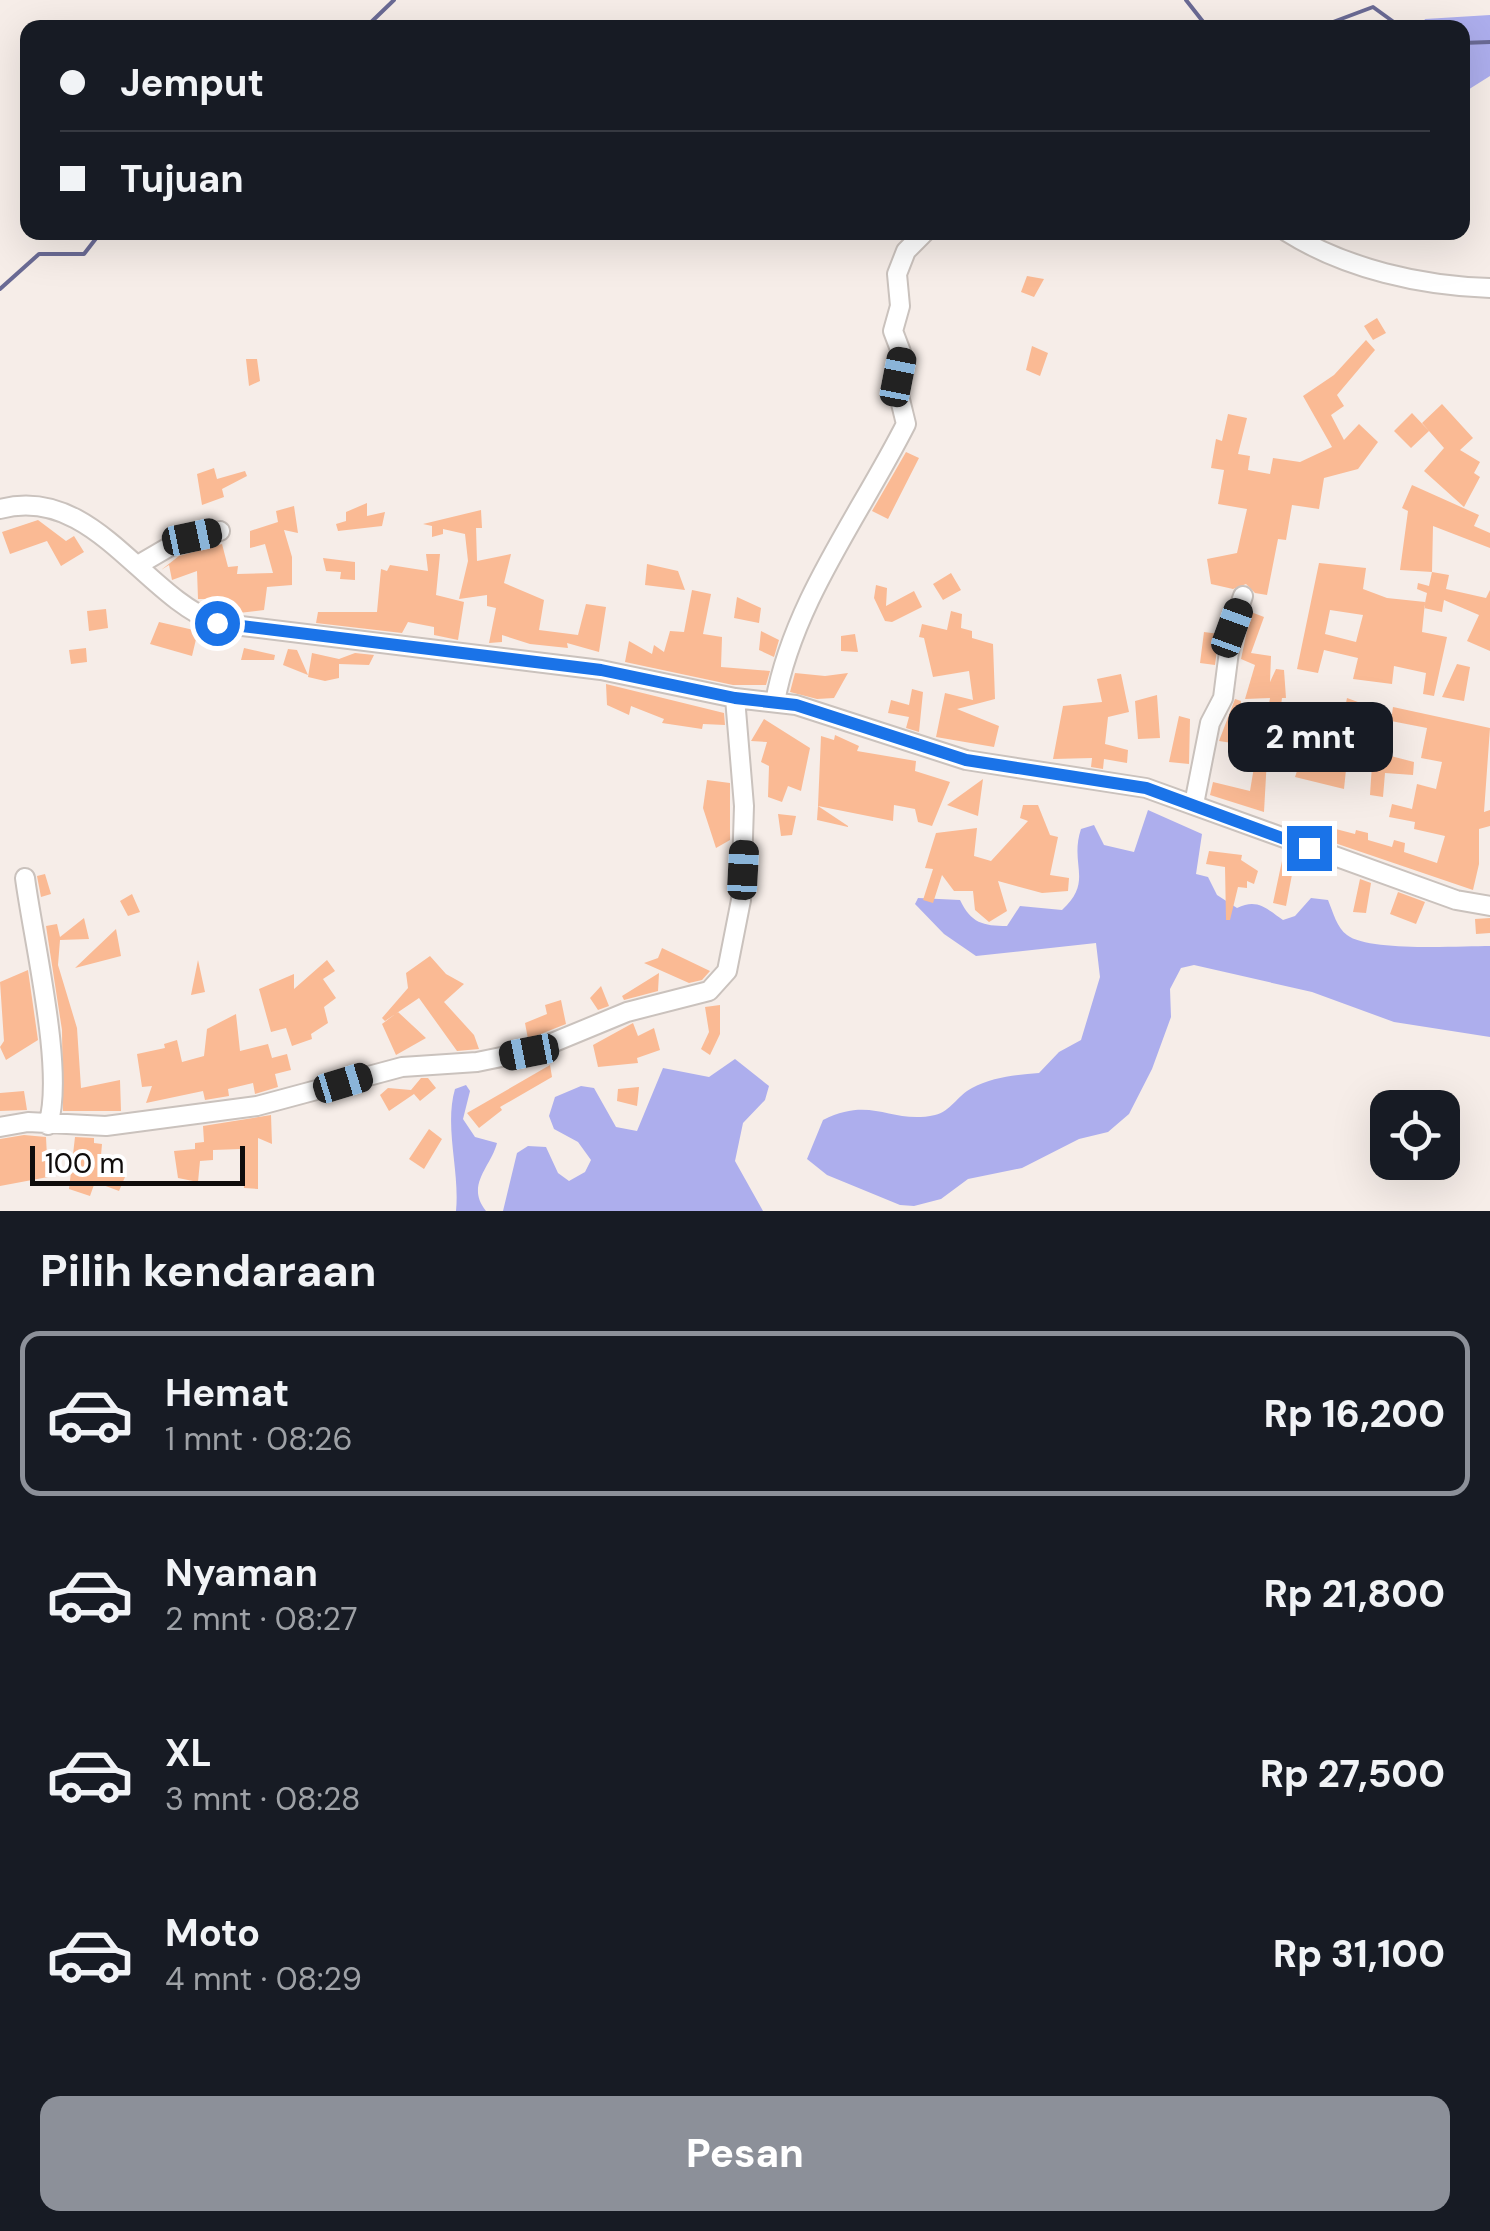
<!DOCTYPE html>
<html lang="id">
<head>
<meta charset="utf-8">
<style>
	body { margin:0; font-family:"DM Sans",sans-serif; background:#20242c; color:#f1f3f6; height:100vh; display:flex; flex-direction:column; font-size:38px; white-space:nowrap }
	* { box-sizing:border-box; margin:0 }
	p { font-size:32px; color:#9ea1a6 }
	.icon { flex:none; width:55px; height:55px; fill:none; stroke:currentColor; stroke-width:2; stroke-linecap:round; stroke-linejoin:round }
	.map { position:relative; height:1211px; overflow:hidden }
	.side { display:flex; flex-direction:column; background:#171b24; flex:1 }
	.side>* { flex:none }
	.hud { position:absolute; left:20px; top:20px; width:1450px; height:220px; border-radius:20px; box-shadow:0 10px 40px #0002; display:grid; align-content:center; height:220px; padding:0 40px; background:#171b24 }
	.buttons { position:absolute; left:1370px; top:1090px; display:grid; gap:20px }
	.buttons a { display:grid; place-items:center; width:90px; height:90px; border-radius:20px; background:#171b24; box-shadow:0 10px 40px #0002; font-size:50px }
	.scale { position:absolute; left:30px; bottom:25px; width:215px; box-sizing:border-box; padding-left:10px; border:5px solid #0f0c0b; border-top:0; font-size:28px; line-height:35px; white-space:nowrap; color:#0f0c0b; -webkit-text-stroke:8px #fff; paint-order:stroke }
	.end { position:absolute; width:45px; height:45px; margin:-22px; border:12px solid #1a73e8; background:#fff; box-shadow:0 0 0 5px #fff }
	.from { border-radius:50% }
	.bubble { position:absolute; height:70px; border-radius:20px; background:#171b24; box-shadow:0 10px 40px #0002; font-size:32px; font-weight:800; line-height:70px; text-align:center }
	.car { position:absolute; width:30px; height:60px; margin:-30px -15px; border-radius:12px; box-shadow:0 0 8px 2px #0007; background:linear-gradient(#222 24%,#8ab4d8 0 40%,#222 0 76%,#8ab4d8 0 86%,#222 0) }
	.hud b { display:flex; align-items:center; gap:35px; height:95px; font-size:38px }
	.hud b+b { border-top:2px solid #363941 }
	.hud i { width:25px; height:25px; background:#f1f3f6 }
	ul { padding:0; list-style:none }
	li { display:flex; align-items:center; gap:30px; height:165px; margin:0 20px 15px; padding:0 20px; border:5px solid transparent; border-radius:20px }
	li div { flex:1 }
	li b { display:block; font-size:38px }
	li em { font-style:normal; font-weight:800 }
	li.active { border-color:#8c9099 }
	li>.icon { width:90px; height:90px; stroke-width:1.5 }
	h2 { padding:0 40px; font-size:45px; line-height:120px }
	.button { display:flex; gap:20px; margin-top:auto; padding:20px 40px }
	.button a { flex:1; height:115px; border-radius:20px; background:#8c9099; color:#fff; font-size:40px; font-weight:800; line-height:115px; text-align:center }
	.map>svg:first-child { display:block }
</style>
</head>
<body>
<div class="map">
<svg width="1490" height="1211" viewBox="0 0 1490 1211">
	<rect width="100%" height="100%" fill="#f6ede8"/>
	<path fill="#adaeed" d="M1490,15V76L1463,93L1462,28L1421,27L1425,19Z
		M1148,810L1202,834L1196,874L1208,877L1217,895L1237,908C1257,898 1266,908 1283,920L1295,916L1311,898L1328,900C1333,912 1337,928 1347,935C1369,952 1459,946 1490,946V1037L1394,1022L1312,992L1194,965L1181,968L1170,989L1171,1017L1152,1069L1129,1114L1108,1132L1079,1139L1022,1168L968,1179L941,1199L914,1206L900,1205L827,1175L807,1159L823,1120C873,1095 891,1125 935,1115C950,1112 958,1095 972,1088C993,1077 1015,1075 1039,1073L1059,1052L1081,1040L1100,977L1096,943L976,956L944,934L915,904L918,898L960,900C971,923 983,926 1007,926L1020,906L1062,910C1094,881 1069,865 1081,829L1094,825L1104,845L1134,852Z
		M735,1059L769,1086L765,1100L743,1123L735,1161L763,1211H503L517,1153L528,1146L546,1147L558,1173L569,1181L585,1172L591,1160L578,1142L554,1129L549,1116L555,1097L581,1086L594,1088L616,1127L637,1131L663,1068L709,1077Z
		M466,1085L470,1091L463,1119L475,1137L497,1143C491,1167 465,1185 486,1211H456C460,1171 444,1127 455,1089Z"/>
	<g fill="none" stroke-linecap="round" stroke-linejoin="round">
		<path stroke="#6a6a94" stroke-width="4" d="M1186,0L1208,28
			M365,28L394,0
			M1317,28L1373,7L1402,28
			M1462,43L1490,42
			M0,289L39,254H84L101,232"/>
	</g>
	<path fill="#faba94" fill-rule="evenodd" d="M1027,276L1044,279L1034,297L1021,292Z
		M1377,318L1386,333L1373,340L1364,326Z
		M1366,340L1375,350L1337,395L1344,406L1331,415L1344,440L1359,424L1378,442L1358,469L1324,478L1319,509L1292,505L1286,540L1278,539L1267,595L1255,593L1246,584L1233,589L1211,584L1207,559L1237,553L1247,509L1218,504L1224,470L1211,468L1216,439L1222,441L1228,414L1247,418L1238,454L1250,456L1248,470L1270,474L1273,458L1300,462L1332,447L1303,396L1334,375Z
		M1032,346L1048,353L1040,376L1026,370Z
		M246,359H257L260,381L249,386Z
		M1442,404L1473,438L1460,450L1480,462L1474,473L1480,477L1464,507L1424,471L1444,448L1422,423Z
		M1412,413L1429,431L1411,448L1394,431Z
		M906,452L919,458L888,519L872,511Z
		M214,468L217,479L245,471L247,476L222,489L224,497L202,505L197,474Z
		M1412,485L1479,515L1474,526L1490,533V548L1433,526L1432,572L1400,570L1408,511L1402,508Z
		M367,503V516L385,512L382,526L338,531L336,524L346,521V512Z
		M294,506L298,533L284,530L292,557V585L267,587L264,610L239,613L218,609L211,606L212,599H198L197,571L172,580L169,565L161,570L179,556L222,544L228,567L238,566L237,574L273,573L265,544L250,548V531L278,522L276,511Z
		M481,510L482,528H476L477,561L511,554L504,583L544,600L539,630L578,635L586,604L606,607L599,652L567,643L568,648L530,644L502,635V642L489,643L496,608L487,606V595L459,599L468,561L465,534L443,529V534L432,537V526L423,524Z
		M38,520L66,541L74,536L84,552L61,566L47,541L10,554L2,532Z
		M426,554H440L436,595L464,602L458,640L434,635V627L408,622L402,633L316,623L318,612H377L381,569L387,571L390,565L428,571Z
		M323,558L355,562V580L340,579L341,572L326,571Z
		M1319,563L1366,568L1363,589L1387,598L1425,602L1422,632L1447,637L1434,696L1423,694L1426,673L1394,666L1392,684L1353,679L1358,658L1324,650L1318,673L1297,669ZM1330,610L1363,615L1356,642L1325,634Z
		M647,564L678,571L685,590L645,585Z
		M1432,572L1449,575L1446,589L1486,598L1490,590V651L1467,641L1479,615L1444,600L1442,612L1424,608L1427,593L1417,589L1418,583L1429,586Z
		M951,573L961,590L943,600L933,584Z
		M876,585L887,588L886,606L914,591L922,607L892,622L885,621L874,598Z
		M692,590L711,594L703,634L722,637L721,667L770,671L766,685H733L625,662L629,641L652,654L654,645L664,652L670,631L684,632Z
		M737,597L761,608L759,623L734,618Z
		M106,609L108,628L89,631L87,611Z
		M951,611L962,614L961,628L972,631V638L993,644L995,699L957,709L999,726L994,747L936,737L945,693L973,700L969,671L933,677L924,638L919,637L922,624L947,630Z
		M1251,612L1264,617L1251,653L1271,656L1270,682L1276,669L1284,670L1286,698H1282L1279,720L1267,717L1270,698L1245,699L1255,665L1241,659Z
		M159,622L198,631L192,656L150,644Z
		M761,631L779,640L774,657L759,650Z
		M1204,632L1219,634L1215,665L1200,663Z
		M855,634L858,652L841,651V636Z
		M86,648L87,662L71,664L69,650Z
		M244,648L275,655L274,660H241Z
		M288,649L297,650L308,675L283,665Z
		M312,653L339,659L355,653L374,655L369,665L339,664V678L325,681L308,677Z
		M1457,664L1470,667L1464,701L1442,697Z
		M795,673L825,676L848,673L834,698L817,699L790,692Z
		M1121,674L1129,712L1108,717L1105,744L1128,750L1127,763L1104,759L1103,769L1091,767L1092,758L1053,759L1063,706L1102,702L1097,679Z
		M606,684L724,713L725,725L703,724L702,729L662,723L664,719L631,706L629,715L607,705Z
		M912,689L923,692L919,732L906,728L909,717L888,713L891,700L909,705Z
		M1157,695L1160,738L1138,739L1135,701Z
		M1347,698L1388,713L1387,755L1414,762L1413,775L1385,773L1383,797L1370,795L1372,764L1347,760L1344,789L1295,777L1305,747L1310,748L1315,720L1341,727Z
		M1235,699L1241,701L1239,722L1269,732L1268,744L1278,747L1277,760L1267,758L1264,812L1210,795L1213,782L1250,791L1256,755L1231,750L1232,743L1219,741Z
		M1393,707L1490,728L1484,812L1490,810V826L1479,829V864L1473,890L1326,840L1328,827L1355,834L1356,830L1368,833V840L1392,847L1394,840L1405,843L1404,852L1437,863L1445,836L1414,829L1415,822L1389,817L1392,804L1412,809L1417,784L1436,789L1442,762L1421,758L1427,728L1391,721Z
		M1179,716L1190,719L1189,764L1169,762Z
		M764,719L810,748L801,791L788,786L782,802L768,797L769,766L761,762L767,742L751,741Z
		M835,735L859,746L857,751L916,761L915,771L950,782L932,826L918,822L915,809L894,805L893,821L818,806L821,736L834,740Z
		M983,779L978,816L947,805Z
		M707,780L730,783V840L716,848L703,808Z
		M1023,805H1038L1050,835L1058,837L1050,875L1069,878L1068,891L1042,893L998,881L1007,911L989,922L975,910L973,891H954L942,875L933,903L923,900L933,869L925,868L936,833L977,828L974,856L991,861L1028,821L1020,818Z
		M818,806L848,826V827L817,820Z
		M778,814L796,816L792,835L781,836Z
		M1209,851L1242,855L1241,860L1258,871L1254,884L1247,881V888L1238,887L1230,920H1226L1225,867L1206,864Z
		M1282,861L1294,864L1286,906L1273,903Z
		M45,874L51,894L41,897L37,876Z
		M1360,879L1371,883L1366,913L1353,912Z
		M1398,892L1425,902L1416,924L1390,914Z
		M132,894L140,912L128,916L120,901Z
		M84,918L89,939L60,940L58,965L77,1028L81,1088L120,1080L121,1111H63L62,1030L46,926L57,924L60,937Z
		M1490,918V933L1476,934L1475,919Z
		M116,929L121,956L75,968Z
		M662,948L710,971L702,980L689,983L644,963L658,958Z
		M430,956L446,974L464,984L444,1002L474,1035L479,1049L457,1051L419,998L385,1021L382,1018L408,988L406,973Z
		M198,960L205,992L191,995Z
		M327,960L335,971L323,979L336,998L324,1007L328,1023L311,1034L312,1039L292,1046L286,1028L271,1032L259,989L294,974V989Z
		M28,970L38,1040L6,1060L0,1047L4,1041L0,982Z
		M659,973L658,991L624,1000L622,996Z
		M601,986L609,1006L598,1010L590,998Z
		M561,1000L566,1024L528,1039L525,1023L547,1014L545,1005Z
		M720,1005V1034L710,1055L701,1049L709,1032L705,1007Z
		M398,1012L426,1038L396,1055L382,1024Z
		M236,1014L240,1051L268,1044L272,1058L287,1054L291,1070L275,1074L278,1087L255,1094L253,1083L228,1089L229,1096L205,1100L203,1091L146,1103L152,1086L142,1087L137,1054L165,1048L164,1044L177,1040L182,1062L204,1056L207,1029Z
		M633,1023L638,1036L654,1028L660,1050L637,1058L638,1063L598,1067L593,1045Z
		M550,1065L552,1077L500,1107L502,1110L479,1128L467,1113Z
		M421,1078H428L436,1088L420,1101L414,1094L389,1111L380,1095L388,1088L411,1090Z
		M639,1087L637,1106L617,1101L618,1089Z
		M24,1091L27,1110L0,1111V1093Z
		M271,1115L272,1144L258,1138V1189L244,1188L241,1149L213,1150V1160L200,1161L198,1182L178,1178L174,1151L195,1149V1143L204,1142L203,1126Z
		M429,1129L442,1139L424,1169L409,1159Z
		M24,1135L46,1137L48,1177L0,1186V1139Z
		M75,1137L94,1138V1143L102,1144L100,1167L125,1177L119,1191L95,1182L90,1196L69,1189Z"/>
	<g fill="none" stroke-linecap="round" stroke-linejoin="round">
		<g stroke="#cac2bd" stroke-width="22">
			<path id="minor" d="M1287,232C1346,269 1422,286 1490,288
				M0,509C92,484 143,596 217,623L601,670L735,698L796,705L966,760L1146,788L1456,900L1490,906
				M138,565L174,544L220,531
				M775,702C793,602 860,515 906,424L897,387L901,352L893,331L900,306L897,274L906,251L925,232
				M1194,804L1210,723L1223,698L1232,628L1243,596
				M25,878C33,939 65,1071 48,1125
				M0,1127L28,1122L106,1126L257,1106L402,1067L477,1062L535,1050L627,1012L709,991L727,971L741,900L744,806L735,698"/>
		</g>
		<use href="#minor" stroke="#fff" stroke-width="18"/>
	</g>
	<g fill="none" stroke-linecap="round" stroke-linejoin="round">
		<path stroke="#1a73e8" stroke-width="12" d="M217,623L601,670L735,698L796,705L966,760L1146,788L1309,848"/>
	</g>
</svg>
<div class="buttons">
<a><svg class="icon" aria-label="locate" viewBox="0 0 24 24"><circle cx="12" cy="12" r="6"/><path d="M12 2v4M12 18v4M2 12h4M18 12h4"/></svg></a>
</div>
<div class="scale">100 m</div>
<i class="end from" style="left:217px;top:623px"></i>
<i class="end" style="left:1309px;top:848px"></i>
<div class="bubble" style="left:1228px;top:702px;width:165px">2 mnt</div>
<i class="car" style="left:898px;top:377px;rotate:11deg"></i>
<i class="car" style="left:192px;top:537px;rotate:78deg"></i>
<i class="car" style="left:1232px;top:628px;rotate:20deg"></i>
<i class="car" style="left:743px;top:870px;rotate:3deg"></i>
<i class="car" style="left:529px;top:1052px;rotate:259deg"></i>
<i class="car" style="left:343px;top:1083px;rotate:73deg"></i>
<div class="hud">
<b><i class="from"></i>Jemput</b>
<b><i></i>Tujuan</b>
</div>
</div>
<section class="side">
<h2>Pilih kendaraan</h2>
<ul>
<li class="active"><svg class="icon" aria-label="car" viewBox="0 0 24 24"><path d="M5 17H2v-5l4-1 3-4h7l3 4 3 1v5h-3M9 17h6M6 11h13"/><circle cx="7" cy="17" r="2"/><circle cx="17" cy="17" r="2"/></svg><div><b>Hemat</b><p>1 mnt · 08:26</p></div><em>Rp 16,200</em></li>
<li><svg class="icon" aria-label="car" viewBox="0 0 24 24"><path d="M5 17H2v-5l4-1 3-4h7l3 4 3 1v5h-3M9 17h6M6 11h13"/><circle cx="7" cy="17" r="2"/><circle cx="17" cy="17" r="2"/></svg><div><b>Nyaman</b><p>2 mnt · 08:27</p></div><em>Rp 21,800</em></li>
<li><svg class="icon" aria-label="car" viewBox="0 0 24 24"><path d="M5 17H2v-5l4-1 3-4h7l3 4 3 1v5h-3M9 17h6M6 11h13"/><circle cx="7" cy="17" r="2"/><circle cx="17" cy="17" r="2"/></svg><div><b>XL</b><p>3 mnt · 08:28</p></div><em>Rp 27,500</em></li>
<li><svg class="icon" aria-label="car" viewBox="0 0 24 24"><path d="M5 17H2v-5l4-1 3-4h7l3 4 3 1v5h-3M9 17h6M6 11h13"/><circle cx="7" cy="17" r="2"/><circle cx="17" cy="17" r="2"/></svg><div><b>Moto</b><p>4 mnt · 08:29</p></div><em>Rp 31,100</em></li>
</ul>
<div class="button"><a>Pesan</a></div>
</section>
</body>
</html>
